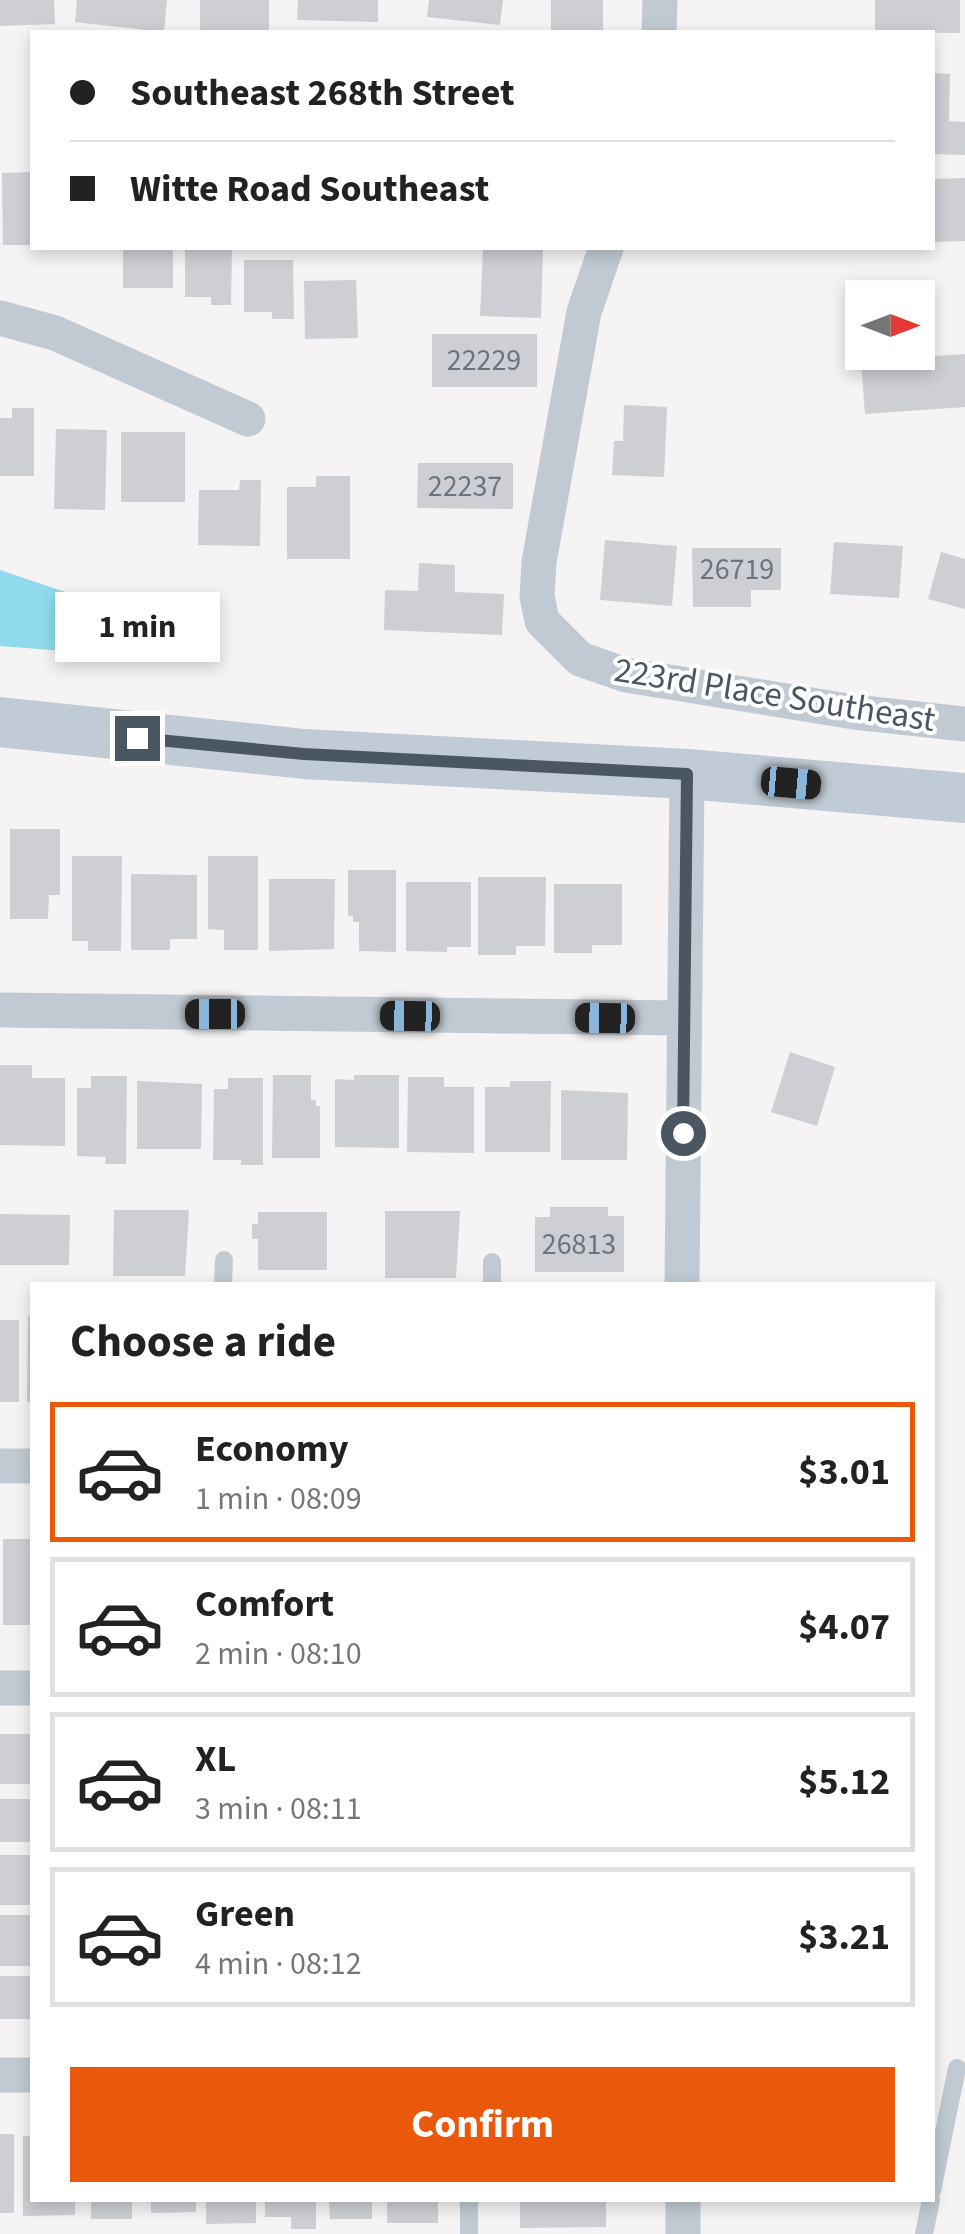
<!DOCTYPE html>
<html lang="en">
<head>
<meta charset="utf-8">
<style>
	body { margin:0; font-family:"Source Sans 3",sans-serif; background:#f6f6f6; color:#222; height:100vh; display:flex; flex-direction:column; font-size:38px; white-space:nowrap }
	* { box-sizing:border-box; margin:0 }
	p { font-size:32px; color:#767676 }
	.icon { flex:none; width:55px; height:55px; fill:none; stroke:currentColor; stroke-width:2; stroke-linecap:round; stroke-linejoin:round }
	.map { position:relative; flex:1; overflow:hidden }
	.details { position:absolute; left:30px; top:1282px; width:905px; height:920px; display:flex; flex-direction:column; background:#fff; border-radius:0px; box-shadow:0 5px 15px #0003 }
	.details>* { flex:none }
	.banner { position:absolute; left:30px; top:30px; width:905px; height:220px; border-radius:0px; box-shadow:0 5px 15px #0003; display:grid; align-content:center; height:220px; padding:0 40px; background:#fff }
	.needle { width:65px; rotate:90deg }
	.controls { position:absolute; left:845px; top:280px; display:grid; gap:20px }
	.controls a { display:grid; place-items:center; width:90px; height:90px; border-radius:0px; background:#fff; box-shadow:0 5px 15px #0003; font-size:50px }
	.end { position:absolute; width:45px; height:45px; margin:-22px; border:12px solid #4a5661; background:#fff; box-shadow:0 0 0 5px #fff }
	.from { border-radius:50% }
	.bubble { position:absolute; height:70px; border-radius:0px; background:#fff; box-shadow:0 5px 15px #0003; font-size:32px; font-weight:700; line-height:70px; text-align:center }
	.car { position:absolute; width:30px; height:60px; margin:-30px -15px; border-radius:12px; box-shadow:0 0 8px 2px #0007; background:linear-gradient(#222 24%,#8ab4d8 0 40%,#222 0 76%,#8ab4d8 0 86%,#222 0) }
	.banner b { display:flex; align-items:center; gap:35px; height:95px; font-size:38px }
	.banner b+b { border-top:2px solid #e0e0e0 }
	.banner i { width:25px; height:25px; background:#222 }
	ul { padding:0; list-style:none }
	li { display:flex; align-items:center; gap:30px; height:140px; margin:0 20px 15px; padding:0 20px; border:5px solid #e0e0e0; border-radius:0px }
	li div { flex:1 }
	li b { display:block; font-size:38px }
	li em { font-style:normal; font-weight:700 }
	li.current { border-color:#ea580c }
	li>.icon { width:90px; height:90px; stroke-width:1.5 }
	h2 { padding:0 40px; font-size:45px; line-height:120px }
	.primary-button { display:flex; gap:20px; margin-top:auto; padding:20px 40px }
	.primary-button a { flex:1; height:115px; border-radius:0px; background:#ea580c; color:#fff; font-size:40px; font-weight:700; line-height:115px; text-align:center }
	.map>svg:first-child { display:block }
</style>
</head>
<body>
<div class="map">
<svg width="965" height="2234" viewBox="0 0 965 2234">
	<rect width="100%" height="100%" fill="#f5f3f3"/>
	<path fill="#90daee" d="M0,570L172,628V647L161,653L142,657L0,646Z"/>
	<path fill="#cdcfd5" d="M0,0H54L55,24L0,26Z
		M77,0H167L164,32L75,22Z
		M200,0H269V32H200Z
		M298,0H378V22L297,20Z
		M429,0H503L500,25L427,17Z
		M551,0H603V32H551Z
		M875,0H960V33L875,32Z
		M932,73L950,74L949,121L965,122V155L932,154Z
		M32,172V245H3L2,173Z
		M965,178V241L932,242V179Z
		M123,248H173V288H123Z
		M185,248H232L231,305H211V297H185Z
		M483,248H543L541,318L480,316Z
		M244,260H293L294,319H272V312H244Z
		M356,280L358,338L305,339L304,281Z
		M432,334H537V387H432Z
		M965,354V407L865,414L861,361Z
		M624,405L667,407L664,477L612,475L614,441H623Z
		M12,408H34V476H0V418H12Z
		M56,429L107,430L105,510L54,509Z
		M121,432H185V502H121Z
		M418,463H513V509L417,508Z
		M316,476H350V559H287V487H316Z
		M240,480H261L260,546L198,545L199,490H239Z
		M605,540L677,546L672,606L600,600Z
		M834,542L903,546L899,598L830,594Z
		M692,548H781V590H751V607H693Z
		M941,552L965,559V609L928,599Z
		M419,563L455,565V592L504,594L502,635L384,630L385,590L418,591Z
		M10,829H60V895H49L48,919H10Z
		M72,856H122L121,951H88V941H72Z
		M208,856H258V950H224V930L208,929Z
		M348,870H396V952L359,951V922H353V916H348Z
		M131,874L197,875V939H170V950H131Z
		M478,877H546L545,946H516V955H478Z
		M269,879H335L334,949L269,951Z
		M406,882H471V947H447V952L406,951Z
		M554,884H622V945H592V953H554Z
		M790,1052L835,1067L817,1126L771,1112Z
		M0,1065H32V1078H65V1146L0,1145Z
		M273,1075H311V1100H316V1106H320V1158H272Z
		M354,1075H399V1148L335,1147V1079L354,1080Z
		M91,1076H127L126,1164H105L106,1157L77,1156V1088H91Z
		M408,1077H444V1087H474V1153L407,1152Z
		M228,1078H263V1165H241V1160H213L214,1089H228Z
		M137,1081L202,1084L201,1149H137Z
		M510,1081H551L550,1152H485V1087H510Z
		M561,1090L628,1093L627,1160H561Z
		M550,1207H608V1216H624V1272H535V1217H550Z
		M114,1210H189L185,1276H113Z
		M385,1211H460L456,1278H385Z
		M258,1212H327V1270H258V1239H252V1224H258Z
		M0,1214L70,1215L69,1265H0Z
		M28,1316H32V1402H27Z
		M0,1320H19V1402H0Z
		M3,1539H32V1625H3Z
		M0,1734H32V1784H0Z
		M0,1799H32V1842H0Z
		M0,1855H32V1905H0Z
		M0,1915H32V1966H0Z
		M0,1976H32V2019H0Z
		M0,2134H14V2213H0Z
		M23,2136H32V2200H75V2215L23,2216Z
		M91,2200H132V2219H91Z
		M151,2200H196V2212L151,2213Z
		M206,2200H256V2223L206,2224Z
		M265,2200H316V2229H291V2217H265Z
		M329,2200H372V2219H330Z
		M387,2200H438V2223H387Z
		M520,2200H606V2227L520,2228Z"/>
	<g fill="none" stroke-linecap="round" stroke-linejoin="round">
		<path stroke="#c1cad2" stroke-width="18" d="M492,1262V1285
			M223,1285L224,1260
			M932,2191L957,2068
			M469,2200V2234
			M924,2234L931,2200"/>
		<path stroke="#c1cad2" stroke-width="35" d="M659,32L660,0
			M606,248L584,312L539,562L537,596L542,621L580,659L626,675L854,712L965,724
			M0,318L55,333L248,419
			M0,1010L683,1018
			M682,1285L687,774
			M0,1466H32
			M0,1688H32
			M0,2075H32
			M683,2200V2234"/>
		<path stroke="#c1cbd6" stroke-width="50" d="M0,722L304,754L687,774L965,798"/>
	</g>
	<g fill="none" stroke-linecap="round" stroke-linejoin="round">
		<path stroke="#4a5661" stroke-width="12" d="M137,738L304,754L687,774L683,1133"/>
	</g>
	<g text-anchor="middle" stroke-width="8" stroke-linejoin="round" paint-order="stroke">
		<g font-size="30" fill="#6b747e">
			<text x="484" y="370">22229</text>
			<text x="465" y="496">22237</text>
			<text x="737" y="579">26719</text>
			<text x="579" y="1254">26813</text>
		</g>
		<g font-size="35" fill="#4a5661" stroke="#fff">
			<text transform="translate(775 694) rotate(9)" y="12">223rd Place Southeast</text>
		</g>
	</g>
</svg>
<div class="controls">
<a><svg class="needle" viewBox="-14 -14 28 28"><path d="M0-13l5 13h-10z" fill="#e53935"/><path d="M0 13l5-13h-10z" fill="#767676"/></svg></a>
</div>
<i class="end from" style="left:683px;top:1133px"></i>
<i class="end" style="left:137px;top:738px"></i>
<div class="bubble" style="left:55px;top:592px;width:165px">1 min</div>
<i class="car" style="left:791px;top:783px;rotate:95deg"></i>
<i class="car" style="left:215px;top:1014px;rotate:270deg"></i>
<i class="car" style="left:410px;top:1016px;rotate:271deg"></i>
<i class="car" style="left:605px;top:1018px;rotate:271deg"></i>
<div class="banner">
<b><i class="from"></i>Southeast 268th Street</b>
<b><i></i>Witte Road Southeast</b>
</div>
<section class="details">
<h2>Choose a ride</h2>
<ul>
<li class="current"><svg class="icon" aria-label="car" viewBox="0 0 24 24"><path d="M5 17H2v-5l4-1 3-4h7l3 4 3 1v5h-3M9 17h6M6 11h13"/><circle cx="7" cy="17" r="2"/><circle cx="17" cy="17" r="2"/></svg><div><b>Economy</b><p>1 min · 08:09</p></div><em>$3.01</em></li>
<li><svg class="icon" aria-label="car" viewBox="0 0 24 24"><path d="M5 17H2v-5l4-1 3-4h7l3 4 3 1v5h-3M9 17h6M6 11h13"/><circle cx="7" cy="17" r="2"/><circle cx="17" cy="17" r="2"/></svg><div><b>Comfort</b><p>2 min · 08:10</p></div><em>$4.07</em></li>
<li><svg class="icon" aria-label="car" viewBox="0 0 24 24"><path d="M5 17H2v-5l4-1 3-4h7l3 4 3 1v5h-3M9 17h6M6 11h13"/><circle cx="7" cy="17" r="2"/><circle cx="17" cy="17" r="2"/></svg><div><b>XL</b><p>3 min · 08:11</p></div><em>$5.12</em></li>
<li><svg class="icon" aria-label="car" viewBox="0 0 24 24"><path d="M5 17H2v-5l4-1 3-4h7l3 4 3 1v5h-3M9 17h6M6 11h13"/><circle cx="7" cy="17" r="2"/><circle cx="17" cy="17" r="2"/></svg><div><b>Green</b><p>4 min · 08:12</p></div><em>$3.21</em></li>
</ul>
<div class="primary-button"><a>Confirm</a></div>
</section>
</div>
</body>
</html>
